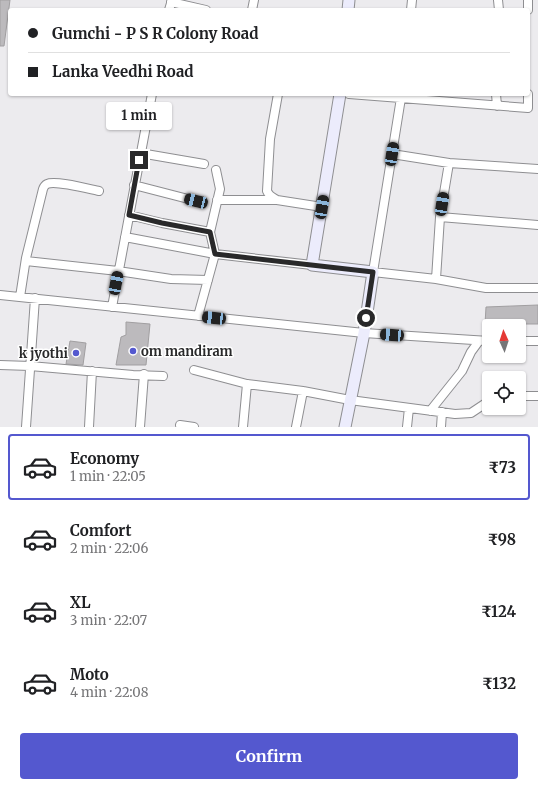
<!DOCTYPE html>
<html lang="en">
<head>
<meta charset="utf-8">
<style>
	body { margin:0; font-family:Merriweather,serif; background:#f6f6f6; color:#202124; height:100vh; display:flex; flex-direction:column; font-size:15px; white-space:nowrap }
	* { box-sizing:border-box; margin:0 }
	p { font-size:13px; color:#757577 }
	.icon { flex:none; width:22px; height:22px; fill:none; stroke:currentColor; stroke-width:2; stroke-linecap:round; stroke-linejoin:round }
	.map { position:relative; height:427px; overflow:hidden }
	.drawer { display:flex; flex-direction:column; background:#fff; flex:1 }
	.drawer>* { flex:none }
	.hud { position:absolute; left:8px; top:8px; width:522px; height:88px; border-radius:4px; box-shadow:0 1px 3px #0004; display:grid; align-content:center; height:88px; padding:0 20px; background:#fff }
	.needle { width:26px; rotate:357deg }
	.fabs { position:absolute; left:482px; top:319px; display:grid; gap:8px }
	.fabs a { display:grid; place-items:center; width:44px; height:44px; border-radius:4px; background:#fff; box-shadow:0 1px 3px #0004; font-size:20px }
	.end { position:absolute; width:18px; height:18px; margin:-9px; border:5px solid #29292a; background:#fff; box-shadow:0 0 0 2px #fff }
	.from { border-radius:50% }
	.bubble { position:absolute; height:28px; border-radius:4px; background:#fff; box-shadow:0 1px 3px #0004; font-size:13px; font-weight:700; line-height:28px; text-align:center }
	.car { position:absolute; width:12px; height:24px; margin:-12px -6px; border-radius:5px; box-shadow:0 0 3px 1px #0007; background:linear-gradient(#222 24%,#8ab4d8 0 40%,#222 0 76%,#8ab4d8 0 86%,#222 0) }
	.hud b { display:flex; align-items:center; gap:14px; height:38px; font-size:15px }
	.hud b+b { border-top:1px solid #e0e0e0 }
	.hud i { width:10px; height:10px; background:#202124 }
	ul { padding:7px 0 0; list-style:none }
	li { display:flex; align-items:center; gap:12px; height:66px; margin:0 8px 6px; padding:0 12px; border:2px solid transparent; border-radius:4px }
	li div { flex:1 }
	li b { display:block; font-size:15px }
	li em { font-style:normal; font-weight:700 }
	li.selected { border-color:#5458cf }
	li>.icon { width:36px; height:36px; stroke-width:1.5 }
	.action { display:flex; gap:8px; margin-top:auto; padding:8px 20px }
	.action a { flex:1; height:46px; border-radius:4px; background:#5458cf; color:#fff; font-size:16px; font-weight:700; line-height:46px; text-align:center }
	.map>svg:first-child { display:block }
</style>
</head>
<body>
<div class="map">
<svg width="538" height="427" viewBox="0 0 538 427">
	<rect width="100%" height="100%" fill="#ecebee"/>
	<path fill="#bcbabd" stroke="#a19fa1" d="M0,0H10L4,46H0Z
		M538,305V324H485L486,307Z
		M126,322L150,324L146,365H116L121,337L126,335Z
		M70,341L86,343L83,365L66,364Z"/>
	<g fill="none" stroke-linecap="round" stroke-linejoin="round">
		<g stroke="#8e8e91" stroke-width="10">
			<path id="street" d="M498,0L499,10
				M171,2L206,10
				M169,10L172,0
				M252,10L254,0
				M411,10L412,0
				M528,10V0
				M278,94L270,139L267,191C269,196 272,197 277,200L322,207
				M349,94L528,108V94
				M496,94L497,106
				M401,98L373,272L436,279L486,288H538
				M140,153L204,164
				M392,154L449,163L538,169
				M134,185L196,201
				M217,200H276
				M129,215L162,223L210,232
				M440,217L538,225
				M125,237L215,254L210,232L220,189L216,170
				M26,261L118,271L171,279L208,280
				M436,279L440,217L449,163
				M0,295L364,333L489,341
				M20,297L26,258L43,189C44,186 45,185 47,184C55,180 89,189 99,191
				M112,307L152,94
				M198,316L215,254L312,265
				M519,341H538
				M0,365L30,366L133,375L163,376
				M194,370L247,384L303,391L350,400L455,414L471,413L489,401
				M519,396H538
				M430,411L462,371L471,352L479,341
				M180,425L194,427
				M26,427L35,298
				M89,427L92,371
				M140,427L144,374
				M243,427L247,384
				M296,427L303,391
				M407,427L409,408
				M441,427L442,412"/>
		</g>
		<g stroke="#8e8e91" stroke-width="13">
			<path id="secondary" d="M348,10L349,0
				M340,94L312,265L373,272L364,333L345,427"/>
		</g>
		<use href="#street" stroke="#fff" stroke-width="8"/>
		<use href="#secondary" stroke="#ececfc" stroke-width="11"/>
	</g>
	<g fill="none" stroke-linecap="round" stroke-linejoin="round">
		<path stroke="#29292a" stroke-width="5" d="M139,160L129,215L162,223L210,232L215,254L373,272L366,318"/>
	</g>
	<g fill="#5458cf" stroke="#fff" stroke-width="1.5">
		<circle cx="133" cy="351" r="4"/>
		<circle cx="76" cy="353" r="4"/>
	</g>
	<g text-anchor="middle" stroke-width="3" stroke-linejoin="round" paint-order="stroke">
		<g font-size="13" font-weight="bold" fill="#29292a" stroke="#fff" text-anchor="start">
			<text x="141" y="356">om mandiram</text>
			<text x="68" y="358" text-anchor="end">k jyothi</text>
		</g>
	</g>
</svg>
<div class="fabs">
<a><svg class="needle" viewBox="-14 -14 28 28"><path d="M0-13l5 13h-10z" fill="#e53935"/><path d="M0 13l5-13h-10z" fill="#757577"/></svg></a>
<a><svg class="icon" aria-label="locate" viewBox="0 0 24 24"><circle cx="12" cy="12" r="6"/><path d="M12 2v4M12 18v4M2 12h4M18 12h4"/></svg></a>
</div>
<i class="end from" style="left:366px;top:318px"></i>
<i class="end" style="left:139px;top:160px"></i>
<div class="bubble" style="left:106px;top:102px;width:66px">1 min</div>
<i class="car" style="left:392px;top:154px;rotate:9deg"></i>
<i class="car" style="left:196px;top:201px;rotate:284deg"></i>
<i class="car" style="left:442px;top:204px;rotate:9deg"></i>
<i class="car" style="left:322px;top:207px;rotate:10deg"></i>
<i class="car" style="left:116px;top:283px;rotate:11deg"></i>
<i class="car" style="left:214px;top:318px;rotate:276deg"></i>
<i class="car" style="left:392px;top:335px;rotate:274deg"></i>
<div class="hud">
<b><i class="from"></i>Gumchi - P S R Colony Road</b>
<b><i></i>Lanka Veedhi Road</b>
</div>
</div>
<section class="drawer">
<ul>
<li class="selected"><svg class="icon" aria-label="car" viewBox="0 0 24 24"><path d="M5 17H2v-5l4-1 3-4h7l3 4 3 1v5h-3M9 17h6M6 11h13"/><circle cx="7" cy="17" r="2"/><circle cx="17" cy="17" r="2"/></svg><div><b>Economy</b><p>1 min · 22:05</p></div><em>₹73</em></li>
<li><svg class="icon" aria-label="car" viewBox="0 0 24 24"><path d="M5 17H2v-5l4-1 3-4h7l3 4 3 1v5h-3M9 17h6M6 11h13"/><circle cx="7" cy="17" r="2"/><circle cx="17" cy="17" r="2"/></svg><div><b>Comfort</b><p>2 min · 22:06</p></div><em>₹98</em></li>
<li><svg class="icon" aria-label="car" viewBox="0 0 24 24"><path d="M5 17H2v-5l4-1 3-4h7l3 4 3 1v5h-3M9 17h6M6 11h13"/><circle cx="7" cy="17" r="2"/><circle cx="17" cy="17" r="2"/></svg><div><b>XL</b><p>3 min · 22:07</p></div><em>₹124</em></li>
<li><svg class="icon" aria-label="car" viewBox="0 0 24 24"><path d="M5 17H2v-5l4-1 3-4h7l3 4 3 1v5h-3M9 17h6M6 11h13"/><circle cx="7" cy="17" r="2"/><circle cx="17" cy="17" r="2"/></svg><div><b>Moto</b><p>4 min · 22:08</p></div><em>₹132</em></li>
</ul>
<div class="action"><a>Confirm</a></div>
</section>
</body>
</html>
